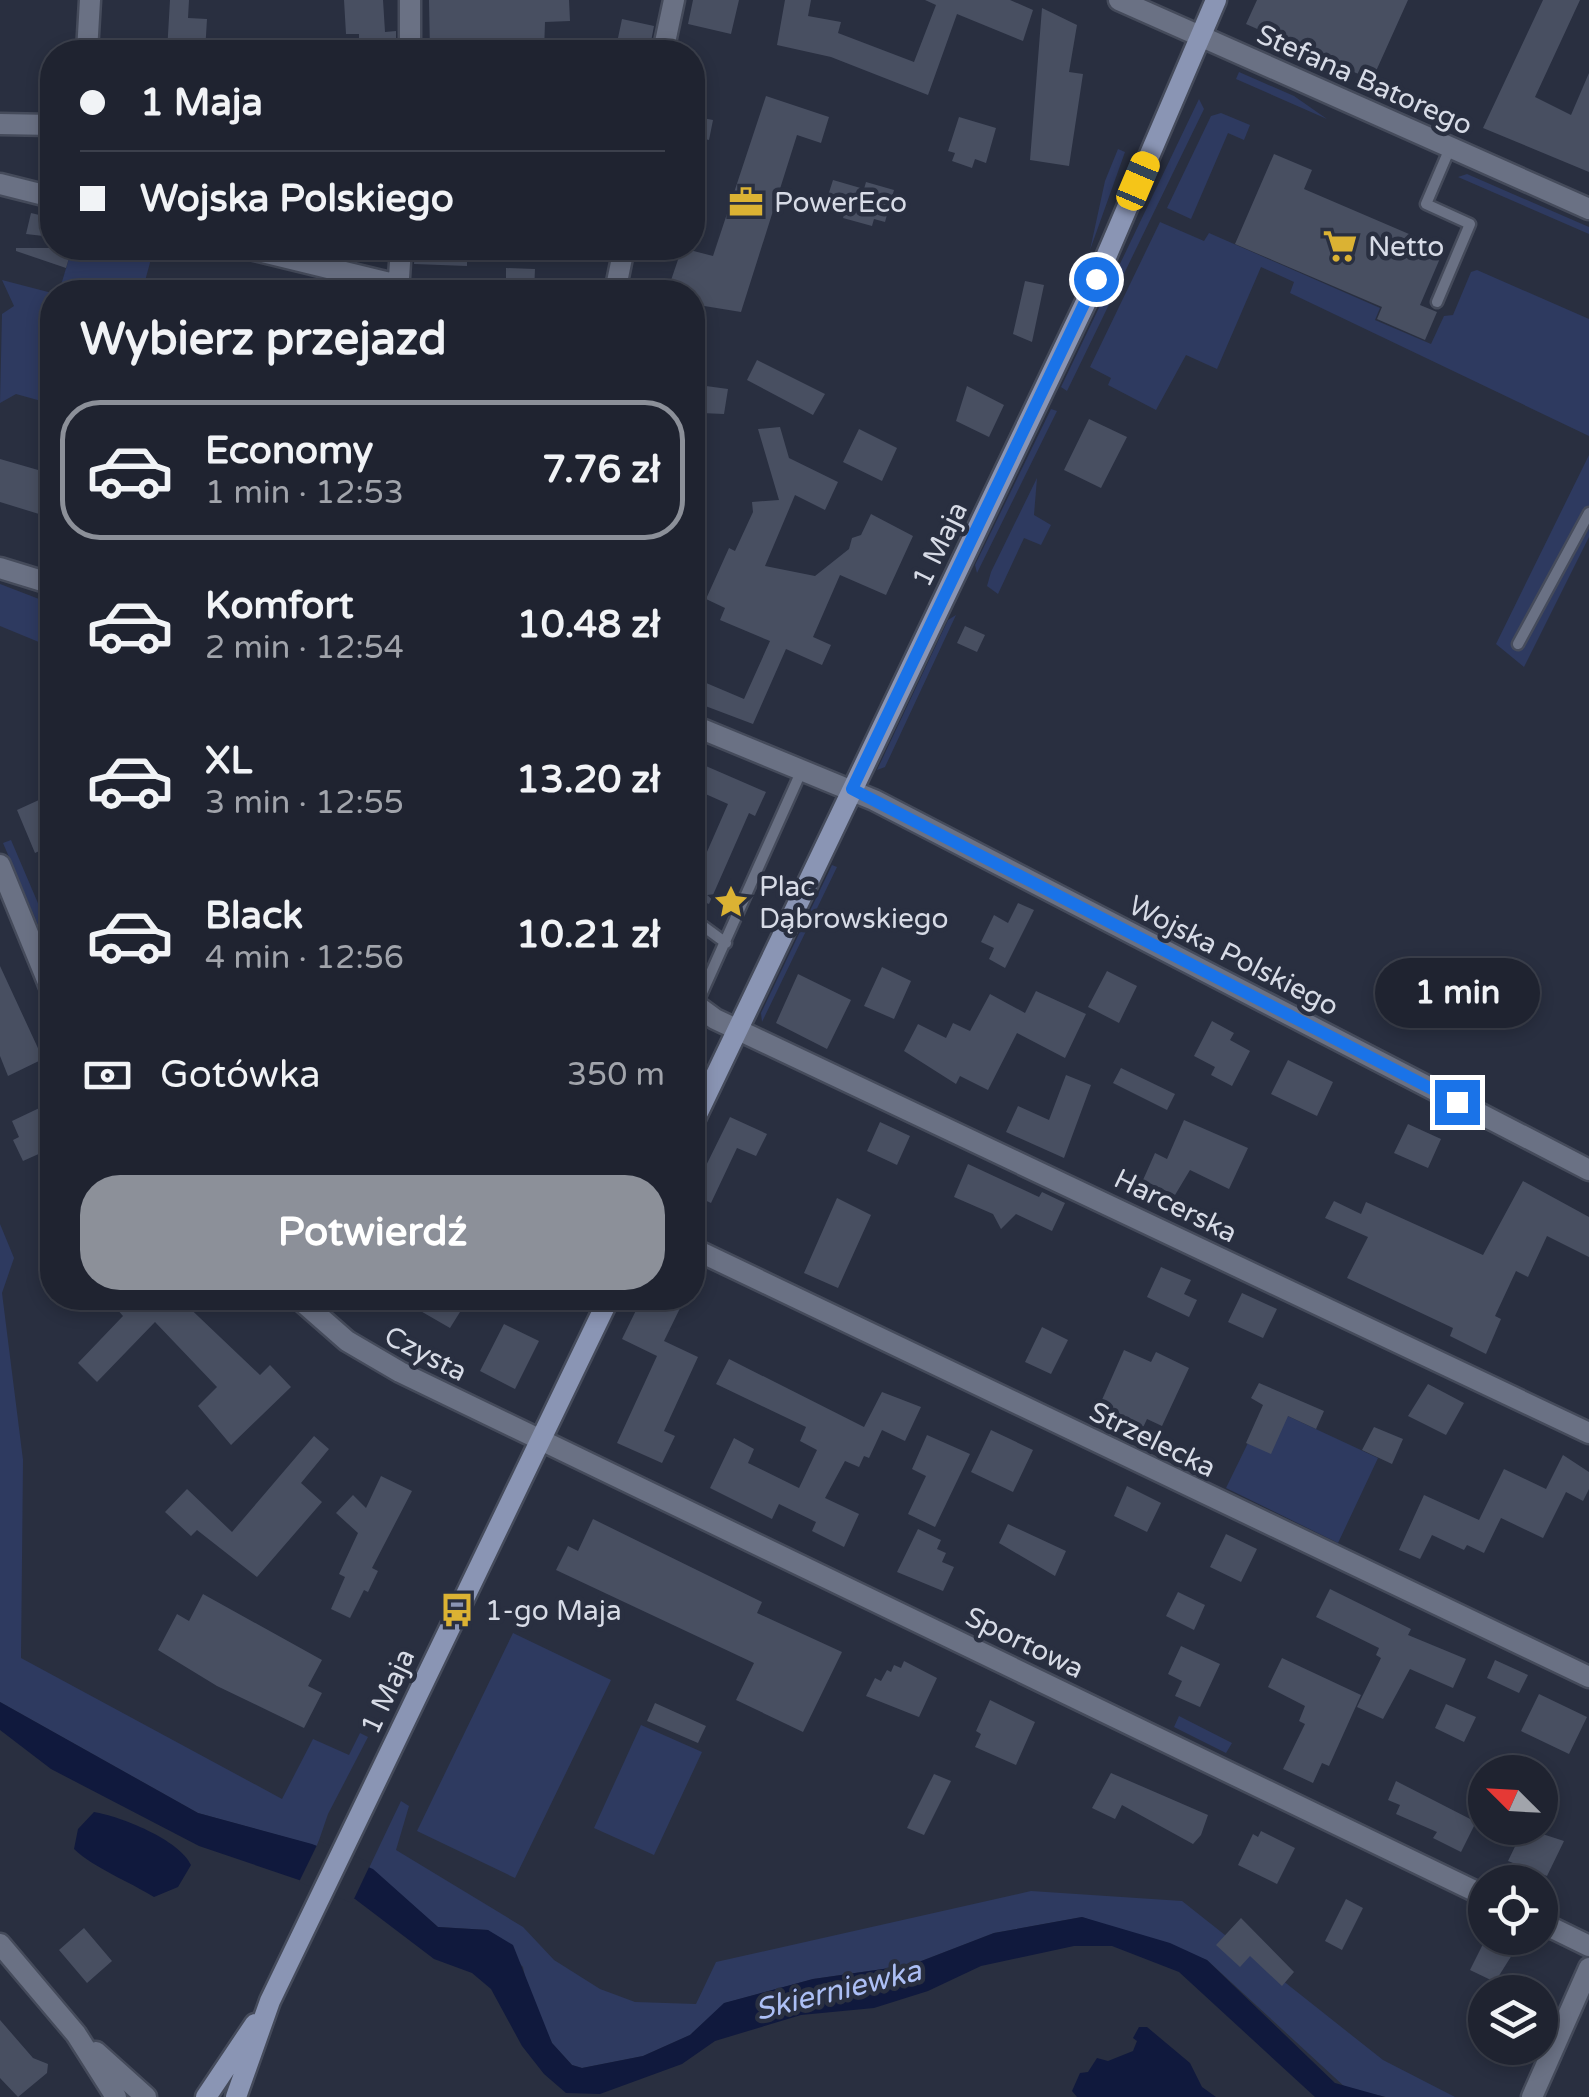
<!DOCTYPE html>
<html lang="pl">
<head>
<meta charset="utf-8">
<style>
	body { margin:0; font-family:"Varela Round",sans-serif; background:#272b38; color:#f1f3f6; height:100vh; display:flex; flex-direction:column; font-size:38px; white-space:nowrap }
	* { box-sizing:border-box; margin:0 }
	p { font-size:32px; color:#a1a4ab }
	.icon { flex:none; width:55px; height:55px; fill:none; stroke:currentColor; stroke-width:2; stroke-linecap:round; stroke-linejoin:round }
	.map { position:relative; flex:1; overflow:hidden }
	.panel { position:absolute; left:40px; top:280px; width:665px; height:1030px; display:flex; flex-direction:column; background:#1f2330; border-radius:40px; box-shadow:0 5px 15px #0003,0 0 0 2px #3c404c }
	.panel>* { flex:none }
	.top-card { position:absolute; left:40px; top:40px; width:665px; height:220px; border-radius:40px; box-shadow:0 5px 15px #0003,0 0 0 2px #3c404c; display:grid; align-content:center; height:220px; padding:0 40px; background:#1f2330 }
	.needle { width:65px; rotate:294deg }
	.fabs { position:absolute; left:1468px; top:1755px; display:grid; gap:20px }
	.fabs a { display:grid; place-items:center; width:90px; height:90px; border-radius:50%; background:#1f2330; box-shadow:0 5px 15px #0003,0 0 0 2px #3c404c; font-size:50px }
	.end { position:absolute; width:45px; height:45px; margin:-22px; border:12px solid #1a73e8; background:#fff; box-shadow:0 0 0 5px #fff }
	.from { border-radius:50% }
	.bubble { position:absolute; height:70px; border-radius:35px; background:#1f2330; box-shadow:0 5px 15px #0003,0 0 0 2px #3c404c; font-size:32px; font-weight:700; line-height:70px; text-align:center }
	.car { position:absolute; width:30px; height:60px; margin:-30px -15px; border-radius:12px; box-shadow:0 0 8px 2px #0007; background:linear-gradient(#f5c518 24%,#345 0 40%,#f5c518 0 76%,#345 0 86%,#f5c518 0) }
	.top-card b { display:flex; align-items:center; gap:35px; height:95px; font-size:38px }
	.top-card b+b { border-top:2px solid #3c404c }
	.top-card i { width:25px; height:25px; background:#f1f3f6 }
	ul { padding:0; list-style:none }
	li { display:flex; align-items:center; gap:30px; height:140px; margin:0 20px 15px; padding:0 20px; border:5px solid transparent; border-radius:40px }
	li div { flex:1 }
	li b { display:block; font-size:38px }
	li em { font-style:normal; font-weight:700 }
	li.on { border-color:#8c9099 }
	li>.icon { width:90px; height:90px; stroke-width:1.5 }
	h2 { padding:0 40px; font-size:45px; line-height:120px }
	.pay { display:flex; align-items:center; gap:25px; height:110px; padding:0 40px; font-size:38px }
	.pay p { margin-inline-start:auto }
	.primary-button { display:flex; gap:20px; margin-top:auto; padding:20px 40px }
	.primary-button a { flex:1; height:115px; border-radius:40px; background:#8c9099; color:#fff; font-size:40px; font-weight:700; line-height:115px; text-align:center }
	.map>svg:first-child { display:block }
</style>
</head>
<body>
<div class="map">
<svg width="1589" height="2097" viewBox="0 0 1589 2097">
	<rect width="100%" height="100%" fill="#292f40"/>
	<path fill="#2e3a60" d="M1239,72L1294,96L1327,119L1236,79Z
		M1199,99L1204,109L1067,391L1061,387Z
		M1221,113L1250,125L1244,140L1228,133L1191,219L1167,208L1211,116Z
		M1118,149L1125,152L1090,250L1105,181Z
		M1467,174L1589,227V234L1458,177Z
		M1160,222L1204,241L1209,233L1380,308L1375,320L1431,344L1444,316L1453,315L1471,272L1477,270L1589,319V436L1290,293L1294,282L1261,267L1217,369L1186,355L1156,410L1108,385L1111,378L1090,367Z
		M72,248H154L142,292H59Z
		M2,280L52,293V404L16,394L0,403L2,314L14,306Z
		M1051,409L1057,411L977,573L975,565Z
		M1589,455V537L1524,667L1496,644Z
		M1037,478L1034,515L1051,525L1041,545L1024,538L998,594L987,586L991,572Z
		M0,584L52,604L51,647L0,626Z
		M956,615L885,767L877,770L948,620Z
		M11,840L52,936L51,955L3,843Z
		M832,865L837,867L762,1022L761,1013Z
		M0,1224L14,1258L2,1293L23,1460L21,1658L282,1799L313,1739L349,1755L360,1733L368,1737L328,1814L317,1846L198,1813L0,1702Z
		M1266,1406L1378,1458L1338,1543L1226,1488Z
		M513,1633L611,1680L515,1878L417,1831Z
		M1179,1716L1232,1743L1226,1753L1174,1727Z
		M641,1725L702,1752L654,1855L594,1828Z
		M401,1801L409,1806L396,1850L523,1927L554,1960L600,1989L635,2002L696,2004L716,1962L1031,1891L1182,1901L1383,2060L1455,2097H1386L1346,2088L1207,1960L1082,1917L994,1933L911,1965L813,1979L725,2003L690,2035L643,2056L582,2068L572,2065L552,2043L528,1991L523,1967L488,1930L438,1927L369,1868Z"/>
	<path fill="#10193d" d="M0,1702L198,1813L312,1844L373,1869L438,1927L488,1930L513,1945L552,2043L572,2065L582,2068L643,2056L690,2035L724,2003L813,1979L911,1965L994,1933L1082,1917L1170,1943L1207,1960L1335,2083L1385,2097H1315L1179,1972L1112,1946H1074L981,1966L928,1991L874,2008L801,2015L715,2041L682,2064L600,2094L566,2093L544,2074L522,2046L491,1989L472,1973L434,1959L355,1899L199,1846L51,1769L0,1730Z
		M94,1812C120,1816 180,1840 191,1865L178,1887L154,1897C130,1882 94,1868 74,1849L78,1829Z
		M1139,2027H1147L1190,2063L1202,2087L1216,2097H1077L1072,2091L1080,2073L1088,2072L1097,2058L1108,2061L1133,2051L1137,2041L1133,2038Z"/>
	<path fill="#292f40" d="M319,1841L371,1863L352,1903L299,1882Z"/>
	<path fill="#484f61" d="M170,0H189L188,18L207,19L205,52H167Z
		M344,0H383L385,32L396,31V52H359V34H346Z
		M429,0H569L570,21L545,22L544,52H430Z
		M693,0H739L731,34L688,24Z
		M785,0H811L808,16L841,22L838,33L914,62L936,5L925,0H1010L1033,10L1023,41L957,14L928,95L831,57L777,45Z
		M1257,0H1408L1372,80L1246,24Z
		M1543,0H1580L1535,97L1571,115L1589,73V172L1483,128Z
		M1042,8L1077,25L1069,72L1083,74L1069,166L1030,160Z
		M622,19L654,26L649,52H615Z
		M766,96L829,117L821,143L797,135L741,312L692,304V292H667L682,248L713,256Z
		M692,116L713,120L709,140L692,136Z
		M959,117L996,128L986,163L975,159L972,168L952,161L955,153L948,151Z
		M1274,154L1312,170L1304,189L1444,249L1420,305L1437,312L1425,340L1377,319L1382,307L1235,244Z
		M833,180L864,189L866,182L894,190L885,222L874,219L872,226L843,218L845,211L825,205Z
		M31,213L52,218V237L26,234Z
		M16,248H72L66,268L16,251Z
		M415,248H467V266L414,264Z
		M506,268L535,269L534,292H506Z
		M1025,281L1044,285L1032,342L1013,334Z
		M757,360L825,394L813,415L747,380Z
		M706,386L728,389L724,414L701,413Z
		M967,386L1004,405L989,437L956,421Z
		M1089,419L1127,437L1101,488L1064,470Z
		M780,427L789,458L838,482L825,510L795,495L765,566L815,576L849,549L852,538L861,535L871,514L913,536L886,595L840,575L813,637L831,645L822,665L786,649L753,724L692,701V677L744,699L770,641L720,620L725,608L706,599L729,548L735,551L753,512L752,502L779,500L758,429Z
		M859,429L897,448L882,481L843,462Z
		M0,459L52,474V518L0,502Z
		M965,626L985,635L977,652L957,643Z
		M692,760L766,792L755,816L749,813L709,904L692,897V886L728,804L692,788Z
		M52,794V845L35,853L17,810Z
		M1018,903L1034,910L1005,968L989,959L994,948L981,942L994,915L1008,923Z
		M0,966L43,1059L8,1076L0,1056Z
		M882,967L911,981L894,1019L864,1006Z
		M1107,971L1137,986L1119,1023L1088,1007Z
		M798,974L851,1000L827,1049L776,1023Z
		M1036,991L1086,1014L1065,1058L1017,1033L988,1090L960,1076L956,1084L904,1051L918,1024L946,1038L953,1023L970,1031L990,994L1025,1013Z
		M1212,1021L1234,1033L1230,1040L1250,1051L1232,1086L1211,1075L1215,1067L1194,1056Z
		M1288,1060L1333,1082L1317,1116L1271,1094Z
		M1121,1068L1175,1094L1167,1110L1113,1083Z
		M1066,1075L1091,1085L1064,1158L1006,1132L1018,1106L1049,1120Z
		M52,1102V1148L23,1161L13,1140L19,1137L12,1121Z
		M730,1117L767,1134L756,1156L737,1148L711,1203L692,1194Z
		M1184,1120L1248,1148L1229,1189L1190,1170L1175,1195L1143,1180L1155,1153L1167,1159Z
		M880,1122L910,1136L897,1165L867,1151Z
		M1408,1124L1441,1139L1428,1168L1394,1153Z
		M968,1164L1039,1197L1042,1192L1065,1203L1052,1231L1016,1214L1001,1229L993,1214L954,1197Z
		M1523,1181L1589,1217V1257L1547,1236L1528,1277L1516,1271L1495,1316L1501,1319L1486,1354L1450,1336L1453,1328L1347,1278L1368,1237L1325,1218L1334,1201L1361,1214L1366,1202L1483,1255Z
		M837,1198L871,1215L838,1288L804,1273Z
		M1161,1267L1191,1280L1184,1294L1197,1300L1189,1317L1147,1297Z
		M1242,1293L1277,1309L1263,1338L1228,1322Z
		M107,1298H179L260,1375L270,1365L291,1387L231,1445L198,1406L217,1387L155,1322L97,1382L78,1363L123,1316Z
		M398,1298H460L454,1309L460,1312L450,1328Z
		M642,1298H685L664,1341L698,1357L664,1431L675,1436L662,1463L617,1443L657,1356L622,1339Z
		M504,1324L539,1341L515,1389L480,1371Z
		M1042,1327L1068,1340L1051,1374L1025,1362Z
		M1124,1350L1151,1362L1156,1352L1189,1368L1162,1426L1147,1419L1139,1436L1097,1411Z
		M729,1359L864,1427L882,1392L921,1407L905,1441L882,1430L869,1458L864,1456L859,1467L845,1461L825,1498L859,1514L844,1547L812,1531L816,1522L779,1504L772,1519L710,1488L734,1438L754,1449L748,1463L799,1488L817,1450L800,1441L806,1427L716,1384Z
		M1259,1383L1324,1411L1316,1429L1288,1416L1271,1454L1246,1443L1263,1405L1251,1398Z
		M1428,1384L1464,1403L1446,1435L1408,1416Z
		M1374,1427L1403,1439L1392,1464L1362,1450Z
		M991,1430L1033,1450L1013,1492L971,1472Z
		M927,1435L970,1454L935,1527L908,1514L926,1476L912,1469Z
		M314,1436L329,1449L301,1483L322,1502L257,1577L197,1530L191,1536L165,1512L187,1489L232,1532Z
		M1563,1455L1589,1472V1489L1583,1501L1566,1492L1543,1538L1501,1518L1484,1553L1467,1545L1464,1550L1432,1535L1420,1559L1399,1550L1424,1495L1479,1520L1504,1469L1546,1489Z
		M381,1476L412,1491L372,1568L378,1571L368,1592L364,1590L350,1618L331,1609L345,1577L339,1574L358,1533L336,1513L353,1495L366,1508Z
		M1127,1486L1161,1503L1147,1532L1114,1516Z
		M593,1519L762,1602L757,1613L842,1652L803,1732L736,1700L754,1663L556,1570L568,1546L578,1551Z
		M1008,1524L1066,1551L1055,1576L999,1543Z
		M918,1529L941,1540L937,1549L946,1553L942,1562L954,1567L943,1591L897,1572Z
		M1226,1534L1257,1549L1241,1582L1210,1567Z
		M1330,1589L1411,1629L1408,1635L1466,1659L1453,1688L1410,1669L1383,1719L1357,1707L1381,1658L1376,1655L1379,1648L1316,1617Z
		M1178,1592L1205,1605L1194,1630L1166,1616Z
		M203,1594L322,1660L308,1686L322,1693L304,1728L217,1686L158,1650L177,1614L189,1621Z
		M1181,1646L1220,1664L1200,1707L1175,1696L1182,1681L1168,1674Z
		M1282,1658L1361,1695L1329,1766L1322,1763L1313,1783L1283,1769L1305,1724L1299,1721L1305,1706L1268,1687Z
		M1495,1660L1528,1675L1519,1693L1487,1678Z
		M904,1661L937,1678L919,1717L866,1696L875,1678L881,1681L887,1670L891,1672L894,1665L901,1668Z
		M1539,1694L1587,1717L1569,1754L1521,1731Z
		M990,1700L1035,1722L1016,1765L975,1747L981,1734L976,1731Z
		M655,1703L706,1726L698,1743L647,1721Z
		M1446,1704L1476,1717L1464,1742L1435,1728Z
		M1111,1773L1208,1815L1201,1835L1193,1844L1122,1805L1115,1819L1092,1808Z
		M934,1774L951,1781L924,1835L907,1828Z
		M1396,1781L1476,1822L1461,1852L1433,1838L1437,1832L1396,1814L1400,1805L1388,1800Z
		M1524,1828L1564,1841L1547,1876L1508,1861Z
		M1261,1831L1295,1848L1277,1884L1238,1865L1253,1834L1258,1837Z
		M1346,1899L1363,1908L1342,1950L1325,1941Z
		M1241,1918L1294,1972L1282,1986L1250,1956L1240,1967L1216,1945Z
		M84,1928L112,1961L87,1983L59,1950Z
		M1486,1938L1517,1947L1495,1982L1470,1970Z
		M0,2020L33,2058L48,2064L47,2073L18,2097L0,2078Z"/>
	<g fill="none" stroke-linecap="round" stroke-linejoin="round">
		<g stroke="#454b5b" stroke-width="15">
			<path id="service" d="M1437,302L1470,224L1426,204L1450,148
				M1518,644L1589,513
				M692,918L726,943
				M697,1004L801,772"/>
		</g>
		<g stroke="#454b5b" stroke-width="25">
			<path id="minor" d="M410,0V52
				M87,52L90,0
				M663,52L674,0
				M0,124L52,125
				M0,184L52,197
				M246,248L398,285
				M398,292L401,248
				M615,292L624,248
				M0,568L52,584
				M692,725L874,800L1589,1170
				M0,865L52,992
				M692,1002L715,1019L1589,1433
				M692,1248L1589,1677
				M298,1298L347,1341L400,1372L1485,1896
				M1540,1922L1589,1946
				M1532,2097L1589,1968"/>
		</g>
		<g stroke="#454b5b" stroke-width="25">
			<path id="tertiary" d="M1119,0L1589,209
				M0,1944L76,2034L116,2097
				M96,2052L146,2097"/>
		</g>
		<g stroke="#454b5b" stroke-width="25">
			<path id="secondary" d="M692,1125L1094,285L1216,0
				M206,2097L255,2024
				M236,2097L270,2001L609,1298"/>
		</g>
		<use href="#service" stroke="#6a7184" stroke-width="10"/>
		<use href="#minor" stroke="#6a7184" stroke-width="20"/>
		<use href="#tertiary" stroke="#6a7184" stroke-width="20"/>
		<use href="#secondary" stroke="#8a95b4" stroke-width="20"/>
	</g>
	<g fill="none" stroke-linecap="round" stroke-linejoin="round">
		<path stroke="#1a73e8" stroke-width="12" d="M1096,279L852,789L1457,1102"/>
	</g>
	<defs>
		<g id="office-bare" transform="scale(2.7)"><path d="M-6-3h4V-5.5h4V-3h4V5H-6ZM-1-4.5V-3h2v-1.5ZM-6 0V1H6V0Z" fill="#dbb233" stroke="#292f40" stroke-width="2.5" paint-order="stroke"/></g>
		<g id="supermarket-bare" transform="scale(2.7)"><path d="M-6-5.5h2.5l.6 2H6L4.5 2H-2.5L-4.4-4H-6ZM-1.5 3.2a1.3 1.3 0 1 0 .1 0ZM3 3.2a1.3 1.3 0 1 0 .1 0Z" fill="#dbb233" stroke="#292f40" stroke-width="2.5" paint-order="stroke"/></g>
		<g id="sight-bare" transform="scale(2.7)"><path d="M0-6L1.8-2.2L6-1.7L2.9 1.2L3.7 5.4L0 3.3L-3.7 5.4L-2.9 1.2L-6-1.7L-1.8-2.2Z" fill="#dbb233" stroke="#292f40" stroke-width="2.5" paint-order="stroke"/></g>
		<g id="bus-bare" transform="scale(2.7)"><path d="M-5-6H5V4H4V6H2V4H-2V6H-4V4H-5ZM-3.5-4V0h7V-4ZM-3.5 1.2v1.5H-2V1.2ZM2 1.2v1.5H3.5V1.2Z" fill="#dbb233" stroke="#292f40" stroke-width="2.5" paint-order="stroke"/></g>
	</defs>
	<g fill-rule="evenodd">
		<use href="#office-bare" x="746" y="202"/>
		<use href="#supermarket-bare" x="1340" y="246"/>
		<use href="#sight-bare" x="731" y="902"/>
		<use href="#bus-bare" x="457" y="1610"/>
	</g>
	<g text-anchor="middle" stroke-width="9" stroke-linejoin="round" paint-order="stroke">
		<g font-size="28" fill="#d7dbe6" stroke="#292f40">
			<text transform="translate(1365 79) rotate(24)" y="10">Stefana Batorego</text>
			<text transform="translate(939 544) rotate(-64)" y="10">1 Maja</text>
			<text transform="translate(1234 955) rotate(27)" y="10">Wojska Polskiego</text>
			<text transform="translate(1176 1205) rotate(26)" y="10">Harcerska</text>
			<text transform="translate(426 1353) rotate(27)" y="10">Czysta</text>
			<text transform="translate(1153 1439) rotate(26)" y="10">Strzelecka</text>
			<text transform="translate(1025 1642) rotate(26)" y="10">Sportowa</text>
			<text transform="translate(387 1691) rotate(-65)" y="10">1 Maja</text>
		</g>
		<g font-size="28" fill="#d7dbe6" stroke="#292f40" text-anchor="start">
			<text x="774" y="212">PowerEco</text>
			<text x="1368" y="256">Netto</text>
			<text x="759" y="896">Plac<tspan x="759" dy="32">Dąbrowskiego</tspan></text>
			<text x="485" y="1620">1-go Maja</text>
		</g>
		<g font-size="30" font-style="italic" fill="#acbff5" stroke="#292f40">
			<text transform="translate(838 1990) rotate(-14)" y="10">Skierniewka</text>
		</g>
	</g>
</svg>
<div class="fabs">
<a><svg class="needle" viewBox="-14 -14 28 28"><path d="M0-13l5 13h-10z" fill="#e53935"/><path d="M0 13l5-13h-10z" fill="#a1a4ab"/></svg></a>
<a><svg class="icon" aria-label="locate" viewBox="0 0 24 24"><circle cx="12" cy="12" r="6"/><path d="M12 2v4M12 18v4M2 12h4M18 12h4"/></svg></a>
<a><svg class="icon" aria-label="layers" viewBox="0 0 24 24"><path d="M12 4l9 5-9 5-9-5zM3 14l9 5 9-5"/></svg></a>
</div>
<i class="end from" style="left:1096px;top:279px"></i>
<i class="end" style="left:1457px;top:1102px"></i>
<div class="bubble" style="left:1375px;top:958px;width:165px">1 min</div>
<i class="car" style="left:1138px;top:181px;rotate:23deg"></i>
<div class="top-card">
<b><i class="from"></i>1 Maja</b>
<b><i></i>Wojska Polskiego</b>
</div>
<section class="panel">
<h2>Wybierz przejazd</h2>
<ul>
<li class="on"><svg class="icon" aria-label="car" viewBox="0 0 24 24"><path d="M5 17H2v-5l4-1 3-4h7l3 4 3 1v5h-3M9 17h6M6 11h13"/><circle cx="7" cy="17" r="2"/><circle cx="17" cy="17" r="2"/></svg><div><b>Economy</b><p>1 min · 12:53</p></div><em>7.76 zł</em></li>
<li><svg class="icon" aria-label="car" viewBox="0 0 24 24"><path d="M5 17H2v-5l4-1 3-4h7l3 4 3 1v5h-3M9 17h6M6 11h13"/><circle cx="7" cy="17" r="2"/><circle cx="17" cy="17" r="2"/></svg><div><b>Komfort</b><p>2 min · 12:54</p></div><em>10.48 zł</em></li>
<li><svg class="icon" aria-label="car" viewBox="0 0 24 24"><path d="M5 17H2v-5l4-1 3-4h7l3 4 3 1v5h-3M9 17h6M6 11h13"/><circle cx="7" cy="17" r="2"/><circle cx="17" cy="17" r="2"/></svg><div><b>XL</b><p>3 min · 12:55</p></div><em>13.20 zł</em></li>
<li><svg class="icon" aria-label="car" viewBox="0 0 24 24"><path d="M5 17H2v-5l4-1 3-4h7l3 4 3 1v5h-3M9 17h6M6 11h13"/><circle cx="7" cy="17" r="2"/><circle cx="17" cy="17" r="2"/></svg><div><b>Black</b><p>4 min · 12:56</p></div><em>10.21 zł</em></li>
</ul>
<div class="pay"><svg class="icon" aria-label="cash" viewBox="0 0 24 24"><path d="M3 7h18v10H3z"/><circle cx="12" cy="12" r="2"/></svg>Gotówka<p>350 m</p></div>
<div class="primary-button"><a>Potwierdź</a></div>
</section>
</div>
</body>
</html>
